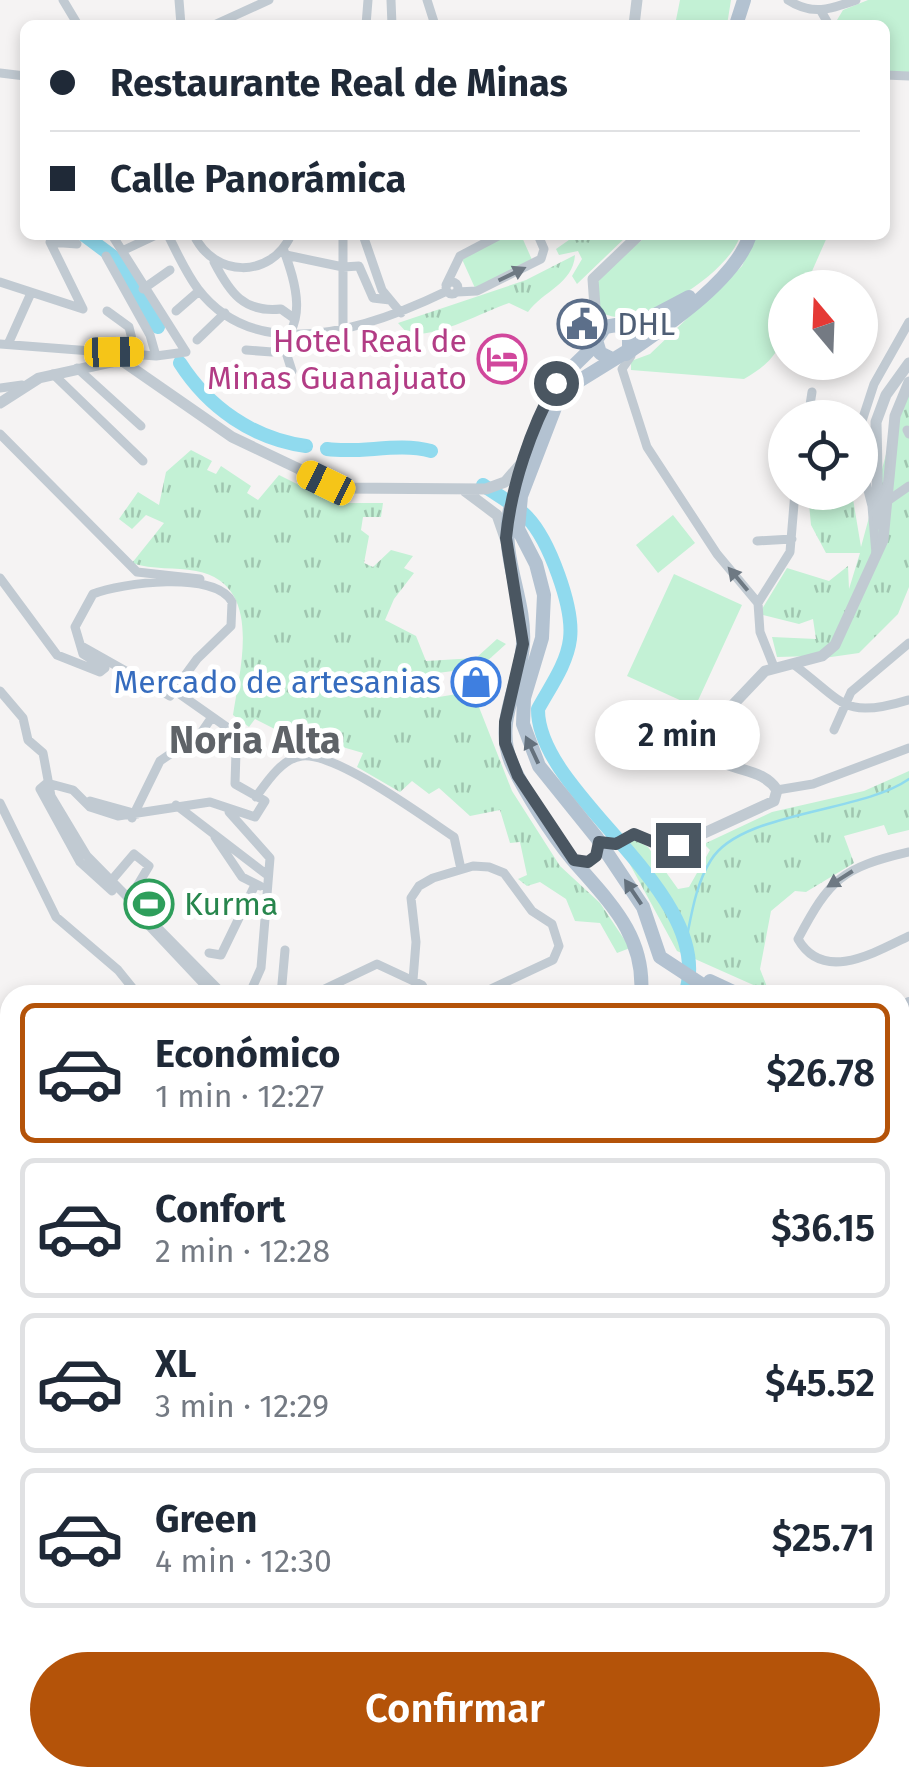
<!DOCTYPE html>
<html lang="es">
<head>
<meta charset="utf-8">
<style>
	body { margin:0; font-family:"Fira Sans",sans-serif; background:#f6f6f7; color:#1f2937; height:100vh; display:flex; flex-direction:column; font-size:38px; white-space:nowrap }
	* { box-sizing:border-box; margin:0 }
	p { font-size:32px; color:#747a83 }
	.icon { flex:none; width:55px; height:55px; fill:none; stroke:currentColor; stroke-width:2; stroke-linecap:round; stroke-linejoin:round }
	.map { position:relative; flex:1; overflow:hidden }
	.side { position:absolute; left:0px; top:985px; width:910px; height:802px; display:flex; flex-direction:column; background:#fff; border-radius:30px 30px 0 0; box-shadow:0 5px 15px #0003 }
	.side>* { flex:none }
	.hud { position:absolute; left:20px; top:20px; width:870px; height:220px; border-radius:15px; box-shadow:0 5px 15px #0003; display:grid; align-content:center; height:220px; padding:0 30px; background:#fff }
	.needle { width:65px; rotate:341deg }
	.controls { position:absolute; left:768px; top:270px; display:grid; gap:20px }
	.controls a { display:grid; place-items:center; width:110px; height:110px; border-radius:50%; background:#fff; box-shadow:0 5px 15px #0003; font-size:50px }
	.end { position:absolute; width:45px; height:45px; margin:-22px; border:12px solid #4a5661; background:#fff; box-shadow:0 0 0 5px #fff }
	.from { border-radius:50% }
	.bubble { position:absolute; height:70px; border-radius:35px; background:#fff; box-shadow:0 5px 15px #0003; font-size:32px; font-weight:600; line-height:70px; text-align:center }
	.car { position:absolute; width:30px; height:60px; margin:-30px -15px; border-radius:12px; box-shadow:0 0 8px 2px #0007; background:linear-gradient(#f5c518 24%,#345 0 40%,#f5c518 0 76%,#345 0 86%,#f5c518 0) }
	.hud b { display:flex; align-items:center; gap:35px; height:95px; font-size:38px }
	.hud b+b { border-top:2px solid #e0e1e3 }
	.hud i { width:25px; height:25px; background:#1f2937 }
	ul { padding:18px 0 0; list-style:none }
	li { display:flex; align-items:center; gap:30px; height:140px; margin:0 20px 15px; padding:0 10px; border:5px solid #e0e1e3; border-radius:15px }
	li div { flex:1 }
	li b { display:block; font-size:38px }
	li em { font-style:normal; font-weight:600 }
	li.active { border-color:#b45309 }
	li>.icon { width:90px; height:90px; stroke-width:1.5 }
	.action { display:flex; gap:20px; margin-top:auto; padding:20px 30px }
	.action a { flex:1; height:115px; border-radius:60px; background:#b45309; color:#fff; font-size:40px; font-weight:600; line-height:115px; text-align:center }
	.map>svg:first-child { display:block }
</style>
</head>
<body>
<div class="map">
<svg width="909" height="1787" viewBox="0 0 909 1787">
	<defs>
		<pattern id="grass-tufts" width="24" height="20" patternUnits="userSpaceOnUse" patternTransform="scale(2.5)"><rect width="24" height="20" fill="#c3f1d5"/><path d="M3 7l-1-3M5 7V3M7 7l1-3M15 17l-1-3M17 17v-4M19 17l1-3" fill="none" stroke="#a0c6b0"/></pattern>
	</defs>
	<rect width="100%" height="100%" fill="#f5f3f3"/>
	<path fill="url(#grass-tufts)" d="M576,235H628L577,284L572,276L582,259L578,251L559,255L556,249Z
		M575,255C573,284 543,291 528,312L509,303C478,314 439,337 408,334L398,323L526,280Z
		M909,385V587L898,614L859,653L810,660L814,656L777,657L772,637L816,639L813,619L799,624L759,614L787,568L829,581L848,566L849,589L860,553H826L811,525L808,493H852L861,547L902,395Z
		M191,450L212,461L207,470L216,474L221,466L251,486L247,493L258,500L279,475L335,503H383L381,517H363L361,530L369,536L364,563L373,567L391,550L413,556L404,568L414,573L394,599L385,620L416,636L426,661L476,658L497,639L506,644L485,663L458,664L453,671L430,674L431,690L437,689L439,697L463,693L475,697L512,791L560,866L600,903L630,948L617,953L600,923L575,921L566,899L540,882L527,886L518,879L527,875L520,842L510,843L500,810L470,816L439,788L429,794L412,781L400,792L357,767L363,753L315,739L308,746L255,719L249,727L233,715C240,668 264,584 196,571C175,567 153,570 132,563L164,523L146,515L132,529L119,519L138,492L159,505L166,472Z
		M909,771V830L888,835L884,825L844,836L854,863L806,892L795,891L771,911L760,969L769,992L677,951L621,848L634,839L648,847L678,889L689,887L710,850L704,844L772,812L864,791Z
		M909,1079V1787H596L590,1778H900V1085Z
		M59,1778H437L445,1787H60Z"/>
	<path fill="#c3f1d5" d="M680,0H731L727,25H675Z
		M868,0H909V73H885V25H834L843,10Z
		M509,235H521L533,262L475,288L461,257Z
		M648,235H740C732,272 633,337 600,311L596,285L606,270Z
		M756,235H828L805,287L785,288C785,333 788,354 744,379L631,370V361L650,354L742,266Z
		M673,515L695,543L658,573L636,545Z
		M674,574L742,605L695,707L627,676Z"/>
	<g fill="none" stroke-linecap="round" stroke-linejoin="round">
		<path stroke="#90daee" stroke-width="2.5" d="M684,950C691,920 694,887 711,860C741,811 861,813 909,779"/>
		<path stroke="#90daee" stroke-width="8" d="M900,1113L909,1108"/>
		<path stroke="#90daee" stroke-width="14" d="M84,235L115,258L158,327
			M180,363C208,407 253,439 306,446
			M327,449C362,454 397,442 431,451
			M483,485C497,495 515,504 527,517C549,540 574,607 570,639C567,664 550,687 538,709C537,796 719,893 685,995
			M0,1611L10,1606
			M0,1750L10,1770"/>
		<path stroke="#c1cad2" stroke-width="9" d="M63,0L78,25
			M179,0L181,25
			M391,0L392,25
			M427,0L435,25
			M788,0C812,16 831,9 856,0
			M821,11L829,25
			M214,25L269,0
			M366,25L368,0
			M0,73L25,76
			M885,75L909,76
			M168,235C177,253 186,273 198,289C259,369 375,326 447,291
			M194,235C214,278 271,279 291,235
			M363,235L382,290L401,313
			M77,244L50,242L83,309
			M122,251L154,236
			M286,255L343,267L359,266L373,298L390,300
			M106,256L150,335L156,356
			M214,262C230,293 244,313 281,309L295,319
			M446 288a6 6 0 1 1 12 0a6 6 0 1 1-12 0Z
			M0,282L83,309
			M446,285L460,256L500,235
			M143,289L170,270
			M457,292L477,291L541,259L544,249L538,235
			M107,311L129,327L135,351L132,366
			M176,311L199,291
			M343,331V235
			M197,340L225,313
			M9,342L31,293
			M283,343L292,371
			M0,344L156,356L186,352L112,235
			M246,350L272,352C310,326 296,284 283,248
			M631,356L622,369L647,447L717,554L758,603L760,632L774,667
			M77,368L141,426
			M53,374L143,461
			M0,388L22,385
			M808,418L812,392
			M860,427L874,384L909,322
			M907,430L909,434
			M0,434L137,572L200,579
			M860,459L872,506L876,554
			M886,502L909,486
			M757,541L792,539
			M0,578L57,655L100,672L105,668L83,654L75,627L93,594C121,583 215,570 232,602L231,626L197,659L170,696L83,647
			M758,603L790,552L795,492
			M793,664C844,702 843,720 908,700
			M0,691L23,718L28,740L43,753L51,796L87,856L224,995
			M834,730L851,692L909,643
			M47,783L73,790L90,807L118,816L210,802L255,817L265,801L235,784L236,752L228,728L174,690
			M47,783L40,789L80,862L112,891
			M777,790L813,784L909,748
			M256,797C266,783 282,758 302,756C336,752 424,817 454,837L461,869
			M90,801L137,814
			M0,803L56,917L118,970L135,991
			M176,805L266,874
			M229,812L270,858L261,968L249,995
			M132,818L160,761L201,733L212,717
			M215,837L242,877L260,886
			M909,852C841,868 830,879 798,939C823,983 874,953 909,936
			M111,881L134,854L149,866L130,898
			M135,911L214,995
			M209,953L221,955L255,885
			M413,980L416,942L411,898L419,886L433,878L473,866L489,867L504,873L532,911L552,924L559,946L553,960L478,995
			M281,995L285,950
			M312,995L377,964L422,985L428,995
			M0,1246L10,1294
			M0,1628H10
			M0,1716L10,1730
			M29,1778L31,1787
			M578,1778L584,1787"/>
		<path stroke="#c1cad2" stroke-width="11" d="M634,25L637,0
			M597,335L593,279L639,235
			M0,403L39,378L121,360L232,437L339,488L486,489L505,482L525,459
			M465,491L497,515L505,538
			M878,524L876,422L886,395L909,363
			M599,842L616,844L634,834L658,844L678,845L774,801L777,790C762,767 732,773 713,755L708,731L765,671L822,656L835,645L883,540L895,416L909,382"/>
		<path stroke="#c1cbd6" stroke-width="12" d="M112,995L128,991L148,995
			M900,1009L909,1003
			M900,1025L909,1019
			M0,1166L10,1163"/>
		<path stroke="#b3c2d1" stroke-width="14" d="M736,25L744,0
			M621,327L636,325L689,297
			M626,354C665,327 735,281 750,235
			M612,359L600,353L596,340L605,327L616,325L629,334V350L561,392L521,496L518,529L536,564L544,595L542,638L524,698L523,724L539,766L597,838L643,907L660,957L718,995
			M547,399L556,383L596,344
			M510,509C499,556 526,598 523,644C521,685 494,721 511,762C523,790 553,836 572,859C608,901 646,935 641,995
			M710,981L740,995
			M50,1778L51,1787
			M445,1778L452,1787"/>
	</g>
	<defs><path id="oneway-solid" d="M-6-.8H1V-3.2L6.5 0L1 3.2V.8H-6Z" transform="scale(2.5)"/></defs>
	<g fill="#6e7983">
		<use href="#oneway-solid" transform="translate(512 274) rotate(-26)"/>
		<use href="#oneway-solid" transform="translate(738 579) rotate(-130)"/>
		<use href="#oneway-solid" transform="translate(840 879) rotate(148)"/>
	</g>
	<g fill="#64717d">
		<use href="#oneway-solid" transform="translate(532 750) rotate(-115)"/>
		<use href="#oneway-solid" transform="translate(633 892) rotate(-124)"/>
	</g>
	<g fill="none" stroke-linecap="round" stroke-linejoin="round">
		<path stroke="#4a5661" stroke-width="12" d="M556,383C531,428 511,486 506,538L523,644L505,722V743L518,776L574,860L588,862L596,856L599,842L616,844L634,834L658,844L678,845"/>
	</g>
	<defs>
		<g id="civic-ring" transform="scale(2.5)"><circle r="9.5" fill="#fff" stroke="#5c6f8a" stroke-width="1.5"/><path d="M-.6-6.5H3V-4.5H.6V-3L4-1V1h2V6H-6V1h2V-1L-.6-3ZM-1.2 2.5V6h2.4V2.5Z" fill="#5c6f8a"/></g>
		<g id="hotel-ring" transform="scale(2.5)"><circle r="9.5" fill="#fff" stroke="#d1479c" stroke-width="1.5"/><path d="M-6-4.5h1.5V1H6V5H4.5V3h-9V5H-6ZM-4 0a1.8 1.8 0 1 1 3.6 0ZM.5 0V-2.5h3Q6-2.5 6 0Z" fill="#d1479c"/></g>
		<g id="shop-ring" transform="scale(2.5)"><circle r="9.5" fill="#fff" stroke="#3f7fe0" stroke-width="1.5"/><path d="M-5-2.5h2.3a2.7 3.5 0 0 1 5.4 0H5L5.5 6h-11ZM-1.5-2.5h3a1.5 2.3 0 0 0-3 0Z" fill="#3f7fe0"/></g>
		<g id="stadium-ring" transform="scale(2.5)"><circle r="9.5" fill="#fff" stroke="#2e9e5b" stroke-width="1.5"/><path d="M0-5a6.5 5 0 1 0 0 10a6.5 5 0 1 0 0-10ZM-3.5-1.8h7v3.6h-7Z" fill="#2e9e5b"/></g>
	</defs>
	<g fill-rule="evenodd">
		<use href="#civic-ring" x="582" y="324"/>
		<use href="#hotel-ring" x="502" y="359"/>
		<use href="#shop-ring" x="476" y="682"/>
		<use href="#stadium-ring" x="149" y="904"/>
	</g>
	<g text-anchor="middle" stroke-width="10" stroke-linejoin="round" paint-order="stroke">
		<g font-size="32" fill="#4e5e75" stroke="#fff" text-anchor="start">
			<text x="617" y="335">DHL</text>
		</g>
		<g font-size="32" fill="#b23c85" stroke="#fff" text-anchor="end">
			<text x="467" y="352">Hotel Real de<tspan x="467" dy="37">Minas Guanajuato</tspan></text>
		</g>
		<g font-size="32" fill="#366cbe" stroke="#fff" text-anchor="end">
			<text x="441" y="693">Mercado de artesanias</text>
		</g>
		<g font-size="32" fill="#27864d" stroke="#fff" text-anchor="start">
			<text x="184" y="915">Kurma</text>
		</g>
		<g font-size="38" font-weight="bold" fill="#5f6368" stroke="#fff">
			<text x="255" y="753">Noria Alta</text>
		</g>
	</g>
</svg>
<div class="controls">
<a><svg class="needle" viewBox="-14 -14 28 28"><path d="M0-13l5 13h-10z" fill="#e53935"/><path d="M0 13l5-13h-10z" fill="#747a83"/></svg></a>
<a><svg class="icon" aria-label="locate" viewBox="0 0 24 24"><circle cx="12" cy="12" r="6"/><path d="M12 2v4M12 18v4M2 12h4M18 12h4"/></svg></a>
</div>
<i class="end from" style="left:556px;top:383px"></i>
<i class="end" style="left:678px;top:845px"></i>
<div class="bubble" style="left:595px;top:700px;width:165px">2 min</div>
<i class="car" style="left:114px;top:352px;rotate:89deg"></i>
<i class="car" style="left:326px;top:483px;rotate:296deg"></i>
<div class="hud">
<b><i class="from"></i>Restaurante Real de Minas</b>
<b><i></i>Calle Panorámica</b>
</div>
<section class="side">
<ul>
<li class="active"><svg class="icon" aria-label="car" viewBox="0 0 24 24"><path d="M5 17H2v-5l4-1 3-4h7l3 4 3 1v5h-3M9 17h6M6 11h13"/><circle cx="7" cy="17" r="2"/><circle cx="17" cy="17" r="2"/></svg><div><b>Económico</b><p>1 min · 12:27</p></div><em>$26.78</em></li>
<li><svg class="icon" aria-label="car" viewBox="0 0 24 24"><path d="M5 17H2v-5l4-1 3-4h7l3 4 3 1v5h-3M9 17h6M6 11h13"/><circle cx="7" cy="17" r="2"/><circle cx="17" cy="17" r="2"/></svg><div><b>Confort</b><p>2 min · 12:28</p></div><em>$36.15</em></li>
<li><svg class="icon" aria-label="car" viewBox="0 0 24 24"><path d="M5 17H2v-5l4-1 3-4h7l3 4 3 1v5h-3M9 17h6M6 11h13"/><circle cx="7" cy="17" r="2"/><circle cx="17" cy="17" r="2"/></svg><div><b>XL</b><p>3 min · 12:29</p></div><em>$45.52</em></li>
<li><svg class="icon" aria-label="car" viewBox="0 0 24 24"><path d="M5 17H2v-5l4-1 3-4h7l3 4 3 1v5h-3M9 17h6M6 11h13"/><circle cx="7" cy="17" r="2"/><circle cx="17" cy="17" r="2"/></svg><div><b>Green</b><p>4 min · 12:30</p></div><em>$25.71</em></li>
</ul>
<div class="action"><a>Confirmar</a></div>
</section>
</div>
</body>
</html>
